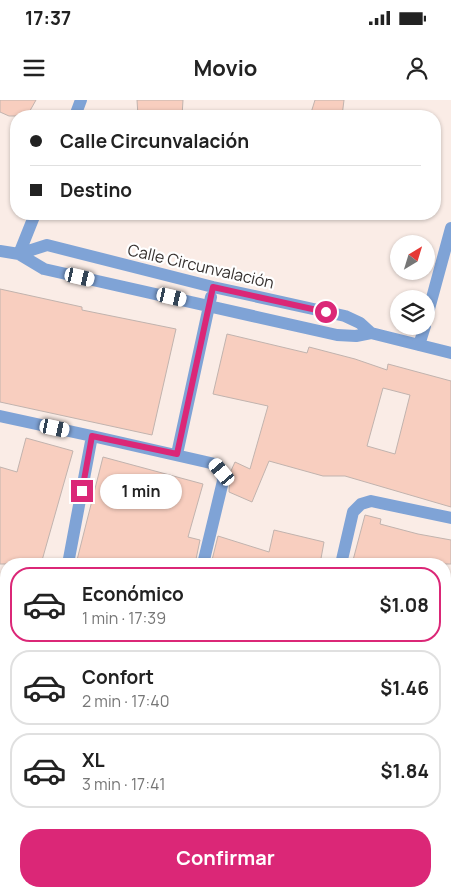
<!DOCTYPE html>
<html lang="es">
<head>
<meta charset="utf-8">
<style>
	body { margin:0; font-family:Manrope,sans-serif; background:#f2f2f2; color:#222; height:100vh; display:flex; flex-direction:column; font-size:19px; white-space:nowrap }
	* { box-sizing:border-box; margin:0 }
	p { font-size:16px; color:#767676 }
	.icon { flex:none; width:28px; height:28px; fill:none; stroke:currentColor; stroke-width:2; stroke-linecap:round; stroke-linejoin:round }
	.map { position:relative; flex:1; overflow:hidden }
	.drawer { position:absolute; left:0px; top:458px; width:451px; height:339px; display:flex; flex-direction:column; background:#fff; border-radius:20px 20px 0 0; box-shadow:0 1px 4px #0004 }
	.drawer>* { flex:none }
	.top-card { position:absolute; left:10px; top:10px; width:431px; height:110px; border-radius:20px; box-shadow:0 1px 4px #0004; display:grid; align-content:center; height:110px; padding:0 20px; background:#fff }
	.needle { width:32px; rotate:38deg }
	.buttons { position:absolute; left:390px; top:135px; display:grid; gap:10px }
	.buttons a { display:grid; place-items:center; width:45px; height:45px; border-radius:50%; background:#fff; box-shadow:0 1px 4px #0004; font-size:25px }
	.end { position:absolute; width:22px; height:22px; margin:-11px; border:6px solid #db2777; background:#fff; box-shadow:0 0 0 2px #fff }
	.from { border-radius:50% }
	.bubble { position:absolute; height:35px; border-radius:18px; background:#fff; box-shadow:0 1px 4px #0004; font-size:16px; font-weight:700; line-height:35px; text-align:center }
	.car { position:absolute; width:15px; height:30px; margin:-15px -8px; border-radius:6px; box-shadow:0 0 4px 1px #0007; background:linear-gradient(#fff 24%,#345 0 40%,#fff 0 76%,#345 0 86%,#fff 0) }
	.top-card b { display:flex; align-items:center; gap:18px; height:48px; font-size:19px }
	.top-card b+b { border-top:1px solid #e0e0e0 }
	.top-card i { width:12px; height:12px; background:#222 }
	ul { padding:9px 0 0; list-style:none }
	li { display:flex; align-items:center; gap:15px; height:75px; margin:0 10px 8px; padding:0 10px; border:2px solid #e0e0e0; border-radius:20px }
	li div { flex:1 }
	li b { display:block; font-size:19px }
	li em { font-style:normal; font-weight:700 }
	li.selected { border-color:#db2777 }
	li>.icon { width:45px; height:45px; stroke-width:1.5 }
	.button { display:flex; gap:10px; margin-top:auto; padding:10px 20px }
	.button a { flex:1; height:58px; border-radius:20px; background:#db2777; color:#fff; font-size:20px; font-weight:700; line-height:58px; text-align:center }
	.status { display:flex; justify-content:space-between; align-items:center; height:35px; padding:0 25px; background:#fff; direction:ltr }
	.status svg { height:14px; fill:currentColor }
	header { display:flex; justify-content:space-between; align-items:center; height:65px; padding:0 20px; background:#fff; font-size:22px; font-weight:700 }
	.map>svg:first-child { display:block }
</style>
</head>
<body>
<div class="status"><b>17:37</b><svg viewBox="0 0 49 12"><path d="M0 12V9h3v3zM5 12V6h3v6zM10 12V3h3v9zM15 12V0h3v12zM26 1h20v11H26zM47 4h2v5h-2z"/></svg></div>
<header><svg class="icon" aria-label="menu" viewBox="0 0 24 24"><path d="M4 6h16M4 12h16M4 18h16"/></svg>Movio<svg class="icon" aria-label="person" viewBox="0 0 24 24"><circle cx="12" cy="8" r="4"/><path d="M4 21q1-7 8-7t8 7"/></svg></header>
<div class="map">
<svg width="451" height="796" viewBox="0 0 451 796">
	<rect width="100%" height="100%" fill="#faece6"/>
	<path fill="#f8cebf" stroke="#c1b3ae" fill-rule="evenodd" d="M0,0H36L27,16H9L0,12Z
		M137,0H183L182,16H138Z
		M315,0H344L342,16H310Z
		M0,189L82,207V210L176,229L152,335L0,302Z
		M227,234L307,253L309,247L355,259L387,270L388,264L451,281V407L345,376H323L269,361L252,402L229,392L230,373L235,362L250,369L268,306L213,294ZM383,288L410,295L395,354L367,346Z
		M26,338L73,351L41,464H0V367L17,372Z
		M103,357L203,384L188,437L200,440L195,464H76Z
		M365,415L381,419L380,424L418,434L451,440V464H352Z
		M274,430L324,442L320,464H211L218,436L269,452Z"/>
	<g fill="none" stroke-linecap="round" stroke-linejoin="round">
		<path stroke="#7fa3d6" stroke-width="12" d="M75,16L81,0
			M0,151L19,154L44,169L337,235L356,236L371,233L451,253
			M19,154L47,145L213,187L345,216L360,223L371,233
			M19,154L35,114
			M426,220L451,128
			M419,245L425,226
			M0,316L92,336L68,464
			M92,336L215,364L222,372L223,381L203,464
			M177,354L211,197
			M341,464L353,412L361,404L371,401L451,418
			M0,604L6,605
			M445,607L451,580
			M445,708L451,709
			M445,787L451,788
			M83,796L84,790
			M216,796L217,790
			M356,796L357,790"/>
	</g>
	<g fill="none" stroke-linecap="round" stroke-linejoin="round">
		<path stroke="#db2777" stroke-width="6" d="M82,391L92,336L177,354L213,187L326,212"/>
	</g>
	<g text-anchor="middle" stroke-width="4.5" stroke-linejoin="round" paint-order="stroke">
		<g font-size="16" fill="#36312f" stroke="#fff">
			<text transform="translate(201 166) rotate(13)" y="6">Calle Circunvalación</text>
		</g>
	</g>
</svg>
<div class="buttons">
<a><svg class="needle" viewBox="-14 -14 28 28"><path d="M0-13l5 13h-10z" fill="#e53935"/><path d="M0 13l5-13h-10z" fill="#767676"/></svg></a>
<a><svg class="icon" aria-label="layers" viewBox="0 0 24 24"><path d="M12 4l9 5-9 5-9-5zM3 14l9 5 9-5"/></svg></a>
</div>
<i class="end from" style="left:326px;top:212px"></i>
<i class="end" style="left:82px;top:391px"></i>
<div class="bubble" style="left:100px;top:374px;width:82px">1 min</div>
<i class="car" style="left:80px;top:177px;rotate:103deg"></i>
<i class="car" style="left:172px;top:197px;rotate:103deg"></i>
<i class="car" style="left:55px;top:328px;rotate:102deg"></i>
<i class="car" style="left:222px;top:372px;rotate:320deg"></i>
<div class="top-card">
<b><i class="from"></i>Calle Circunvalación</b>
<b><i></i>Destino</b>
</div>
<section class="drawer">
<ul>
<li class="selected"><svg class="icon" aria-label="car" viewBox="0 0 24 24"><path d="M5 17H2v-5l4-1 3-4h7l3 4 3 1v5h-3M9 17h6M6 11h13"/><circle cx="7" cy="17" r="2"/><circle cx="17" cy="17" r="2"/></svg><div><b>Económico</b><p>1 min · 17:39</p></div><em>$1.08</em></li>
<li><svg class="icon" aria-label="car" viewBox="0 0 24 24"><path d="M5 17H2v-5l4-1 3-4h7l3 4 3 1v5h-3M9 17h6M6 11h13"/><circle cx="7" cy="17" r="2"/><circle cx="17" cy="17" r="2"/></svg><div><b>Confort</b><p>2 min · 17:40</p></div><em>$1.46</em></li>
<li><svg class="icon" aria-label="car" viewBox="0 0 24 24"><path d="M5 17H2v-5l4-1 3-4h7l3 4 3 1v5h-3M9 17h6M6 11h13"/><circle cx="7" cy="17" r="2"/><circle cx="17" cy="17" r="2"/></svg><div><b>XL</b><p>3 min · 17:41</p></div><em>$1.84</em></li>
</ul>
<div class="button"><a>Confirmar</a></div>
</section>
</div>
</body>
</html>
